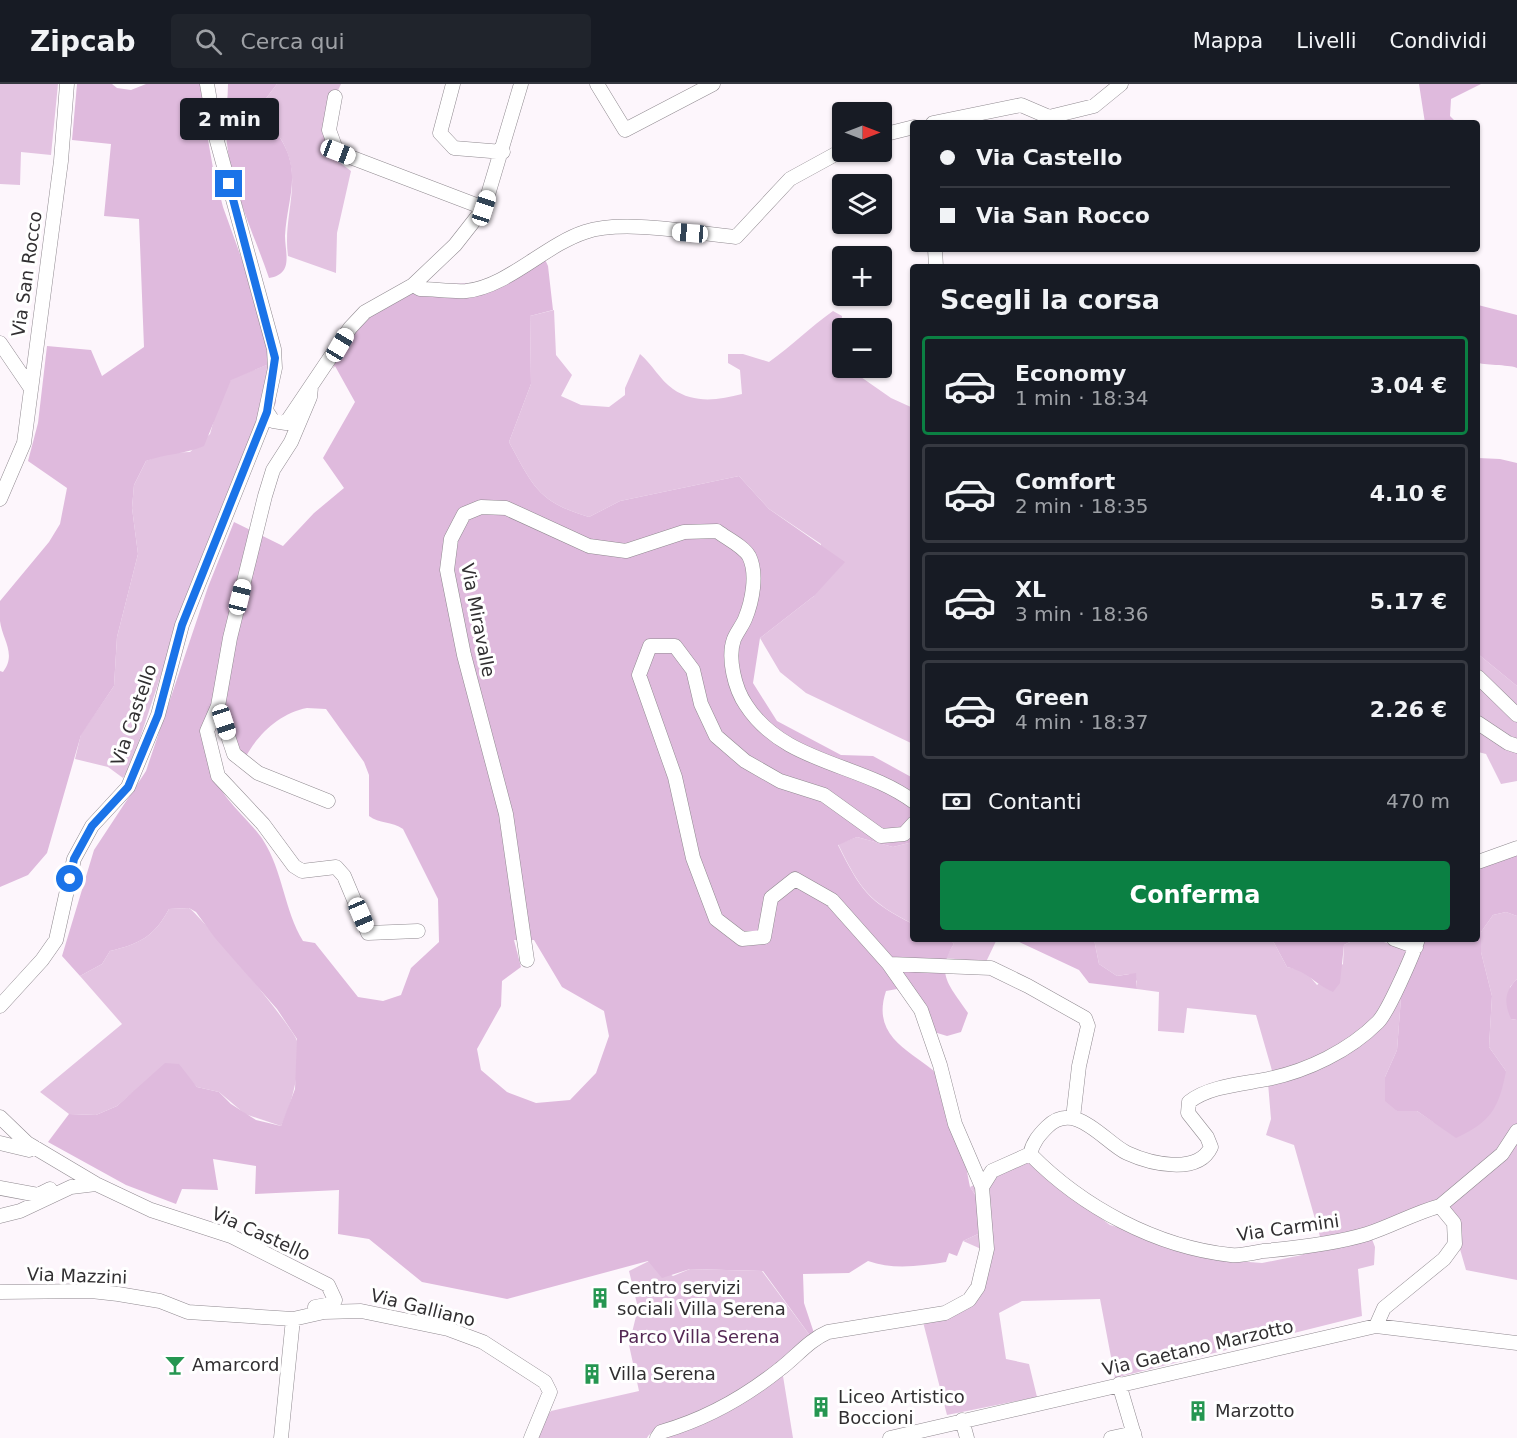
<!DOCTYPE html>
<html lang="it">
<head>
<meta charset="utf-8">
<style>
	body { margin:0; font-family:"DejaVu Sans",sans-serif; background:#20242c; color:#f1f3f6; height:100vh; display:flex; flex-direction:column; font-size:22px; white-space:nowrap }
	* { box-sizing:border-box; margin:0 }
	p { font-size:20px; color:#9ea1a6 }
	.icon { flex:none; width:33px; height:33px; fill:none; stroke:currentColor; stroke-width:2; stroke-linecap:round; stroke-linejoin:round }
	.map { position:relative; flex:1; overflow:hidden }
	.drawer { position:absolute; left:910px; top:180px; width:570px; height:678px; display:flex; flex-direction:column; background:#171b24; border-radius:6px; box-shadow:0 2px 4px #0004 }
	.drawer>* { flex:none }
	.top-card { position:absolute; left:910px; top:36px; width:570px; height:132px; border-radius:6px; box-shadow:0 2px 4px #0004; display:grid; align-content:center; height:132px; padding:0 30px; background:#171b24 }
	.needle { width:39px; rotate:90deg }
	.buttons { position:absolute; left:832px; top:18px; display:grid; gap:12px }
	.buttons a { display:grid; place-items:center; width:60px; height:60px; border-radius:6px; background:#171b24; box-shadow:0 2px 4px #0004; font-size:30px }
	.end { position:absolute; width:27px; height:27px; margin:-14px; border:8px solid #1a73e8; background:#fff; box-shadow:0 0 0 3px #fff }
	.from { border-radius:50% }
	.bubble { position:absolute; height:42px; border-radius:6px; background:#171b24; box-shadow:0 2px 4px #0004; font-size:20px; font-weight:700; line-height:42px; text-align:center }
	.car { position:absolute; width:18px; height:36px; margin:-18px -9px; border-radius:8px; box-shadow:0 0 4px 2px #0007; background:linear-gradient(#fff 24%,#345 0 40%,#fff 0 76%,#345 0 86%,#fff 0) }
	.top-card b { display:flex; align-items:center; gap:21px; height:57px; font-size:22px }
	.top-card b+b { border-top:2px solid #363941 }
	.top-card i { width:15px; height:15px; background:#f1f3f6 }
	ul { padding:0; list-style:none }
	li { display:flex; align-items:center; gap:18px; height:99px; margin:0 12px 9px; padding:0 18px; border:3px solid #363941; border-radius:6px }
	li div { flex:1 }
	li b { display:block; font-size:22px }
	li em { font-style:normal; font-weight:700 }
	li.current { border-color:#0b8043 }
	li>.icon { width:54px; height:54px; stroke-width:1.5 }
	h2 { padding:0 30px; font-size:27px; line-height:72px }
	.pay { display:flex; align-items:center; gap:15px; height:66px; padding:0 30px; font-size:22px }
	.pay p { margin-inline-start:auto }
	.cta { display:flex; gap:12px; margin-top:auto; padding:12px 30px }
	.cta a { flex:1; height:69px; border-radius:6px; background:#0b8043; color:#fff; font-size:24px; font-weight:700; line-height:69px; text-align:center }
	header { display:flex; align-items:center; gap:36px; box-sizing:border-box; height:84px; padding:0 30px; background:#171b24; border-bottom:2px solid #363941 }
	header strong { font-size:28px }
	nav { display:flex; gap:33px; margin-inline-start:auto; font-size:21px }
	.search { width:420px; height:54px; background:#20242c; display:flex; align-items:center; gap:15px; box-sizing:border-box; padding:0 21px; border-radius:6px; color:#9ea1a6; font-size:22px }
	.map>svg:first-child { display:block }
</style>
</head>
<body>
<header>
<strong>Zipcab</strong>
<div class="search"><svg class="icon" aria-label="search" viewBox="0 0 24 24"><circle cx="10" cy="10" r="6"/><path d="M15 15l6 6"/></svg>Cerca qui</div>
<nav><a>Mappa</a><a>Livelli</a><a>Condividi</a></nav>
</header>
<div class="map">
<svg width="1517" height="1354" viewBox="0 0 1517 1354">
	<rect width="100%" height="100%" fill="#fdf6fc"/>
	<path fill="#e3c3e1" d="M0,0H58L51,71L21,68L20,101L0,100Z
		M277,0H341L333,17L327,69L351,87L337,149L336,189L288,172C282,129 306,93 279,52L249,50L248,38Z
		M554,226L556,271L572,291L561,312L581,321L609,323L625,311V304L640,270C652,280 660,296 673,305C694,320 719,316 742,310L740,286L728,279V270H743L769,278C792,262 810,243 833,227L842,232L839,264L843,273V284H848L891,314L913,324V660L806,609L780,588L760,554L814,512L821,460L769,425L739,392L620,417L589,433C538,418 533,402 509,358L531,300L530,232Z
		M274,278L276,319L261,341L173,555L131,681L123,694L108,683L75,675L81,650L114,602L117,553L138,470L132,424L134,401L146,377L166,369L190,368L210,350L217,325L231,295Z
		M1478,570L1517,602V697L1501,700L1486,670L1478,668Z
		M857,753L893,763L913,758V840C868,817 860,805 838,760Z
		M189,824C199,830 295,945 297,957C302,981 292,1021 281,1042L245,1030L219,1008L197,1003L185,990L131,1010L117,1022L96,1031L69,1030L40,1008L122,940L80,892L102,880L110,867C139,860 154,853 169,825Z
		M1506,828L1517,832V895L1510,903L1511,935L1517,936V1196L1466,1186L1447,1120L1370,1150L1375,1163L1374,1181L1358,1185L1362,1232L1115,1294L1100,1215L1022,1217L999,1229L1006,1275L1029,1280L1037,1313L947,1331L923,1238L978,1214L988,1168L963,1157L978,1150V1115L970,1103L1028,1073L1069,1110L1110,1141L1154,1153L1210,1175L1262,1179L1302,1171L1321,1156L1294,1061L1266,1051L1271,1035L1268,999L1275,997L1256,931L1187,924L1184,949L1158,947L1159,908L1137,905V897L1129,890L1117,892L1099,880L1094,855H1272L1287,883L1305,887L1317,901L1343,880L1344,861C1368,847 1387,861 1412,866L1402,901L1397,966L1385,993L1397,1027H1417L1435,1039L1506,987L1489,963L1492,912L1481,868V848L1493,831Z
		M950,855H997L986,878L945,874L954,860Z
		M649,1177L673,1192L690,1185L762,1187L811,1253C776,1281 741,1311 700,1329C685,1336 653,1342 647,1354H537L542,1338L551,1327L639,1307L629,1261L638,1224L629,1187Z
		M783,1292L793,1354H667L751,1311Z"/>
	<path fill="#dfbadd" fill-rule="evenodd" d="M77,0H112L117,4L131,6L146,0H209L207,50L213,84L223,123L258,220L274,278L231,296L204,362C185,370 165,370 146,377L134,401L132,424L138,470L117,553L114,602L81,651L47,769L28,791L0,803V587L3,588C17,570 2,555 0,537C0,530 0,523 0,517L49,458L60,440L67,404L28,377L38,339L47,262L91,266L102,292L144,263L139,135L104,132L111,60L72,56Z
		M228,0H277L248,38L249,50L279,52C303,89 287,114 285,152C285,169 294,190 269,194C253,147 228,97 226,47C225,31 228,16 228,0Z
		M1419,0H1481L1451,15L1450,32L1457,39H1425Z
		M542,169L548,182L553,226L530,232L531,300L509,358C533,402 538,418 589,433L620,417L739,392L769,425L845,478L814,512L760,554L753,599L777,637L841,671L873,672L913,694V758L893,763L857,753L838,761C860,805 868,818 913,840L914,855H950L954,860C934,890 951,903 968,929L961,948L947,952L934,948L897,905L886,907C867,964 933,971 947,1004C957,1027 965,1077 970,1103L978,1115V1150L963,1157L957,1172L949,1169L946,1178C920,1182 893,1186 868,1177L849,1189L803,1190L804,1219L814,1249L811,1253L763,1187L690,1185L662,1194L648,1177L507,1215L422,1198L369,1155L338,1150L339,1106L255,1110L256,1082L213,1075L218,1106L182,1105L176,1120L126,1101L48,1058L69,1030L96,1031L117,1022L165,979L179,980L197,1003L219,1008L231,1020L256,1036L281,1042L295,1005L297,955L277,925L215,854L196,828L189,824L169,825C154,853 139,860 110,867L102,880L80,892L62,872L94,766L146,687L208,503L234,438L283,462L314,429L344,404L323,374L355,318L335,282L333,285L339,266L375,228L423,201L476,199L492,194ZM307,624L326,625L364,678L369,691V732C379,740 392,737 403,745L438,815L439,858L411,884L401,911L383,917L358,913L315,859L303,857C284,826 283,787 263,756C250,736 219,713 214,689C211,672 216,651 216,634L231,673L245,674C258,650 280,629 307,624ZM514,856H534L562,903L604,927L609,952L596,989L570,1016L536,1019L507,1008L481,986L477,965L501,922L502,897L521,883Z
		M1478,221L1517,231V284C1512,281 1487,281 1478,279Z
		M1478,374L1500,375L1517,379V602L1478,570Z
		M1517,757V832L1506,828L1493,831L1481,848V868L1492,912L1489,963L1506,987C1499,1024 1491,1038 1456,1054L1417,1027H1397L1385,1017V993L1397,966L1402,900L1424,855H1478V771Z
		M1013,855H1094L1099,880L1117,892L1136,889L1137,905L1089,899L1079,886Z
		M1272,855H1355L1344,861L1340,899L1333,908C1313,899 1309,888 1287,883Z
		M1517,895V936L1511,935C1504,919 1504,908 1517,895Z"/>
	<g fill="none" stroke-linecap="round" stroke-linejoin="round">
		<g stroke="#908a90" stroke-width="15">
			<path id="minor" d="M453,0L440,49L454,64L503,68
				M597,0L625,46L713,0
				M335,13L329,46L337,68L484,124
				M1044,38L1049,33L1094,22L1121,0
				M933,39L1021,21L1049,33
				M882,51L914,43
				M935,165L936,183
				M413,201L420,205C434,205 451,208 466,207C507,203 545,161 585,148C623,135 694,149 736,153L790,95L843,66
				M0,259L30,303
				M311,303L310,313L291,358L273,386L265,412L230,554L218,622L234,670L258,689L328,717
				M267,328L273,337L286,339L350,244L365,228L413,201L455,161L484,124L521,0
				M0,415L24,359L61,77L67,0
				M1478,593L1517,631
				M218,622L207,647L218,692L263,740L294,782L302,787L336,783L344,792L368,849L418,847
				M1478,639L1508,659L1517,662
				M914,739L904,750L881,752L824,711L780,697L745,677L716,652L701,620L693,586L675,562H650L639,591L675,693L693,774L716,835L742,855L764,853L771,814L795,795L832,816L888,879L921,926L940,981L955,1040L982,1103
				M1478,778L1517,764
				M1394,855L1416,863
				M527,876L506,730L464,571L447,486L451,455L464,430L481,423L506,424L589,462L626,467L684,448L717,447C726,454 743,462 749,472C758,490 752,518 745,535C742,542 737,548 734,555C727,574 735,605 746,621C784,680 862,679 914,718
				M890,880L991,884L1028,902L1085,934L1088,942L1079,982L1073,1034
				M0,922L42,876L56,856L74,775L92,742L128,703L158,631L182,541L263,339L275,284L274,265L217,57L207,0
				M0,1033L27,1059L96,1100L151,1126L231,1152L328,1201L335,1216L331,1220L315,1223
				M0,1059L29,1066L34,1063
				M1030,1070C1082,1123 1156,1163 1231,1171C1241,1172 1253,1169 1263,1167C1297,1164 1334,1160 1367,1150C1392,1142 1414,1129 1440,1122L1454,1139L1455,1160L1444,1175L1384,1224L1376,1242
				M1030,1070C1033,1058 1039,1051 1047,1043C1075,1015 1104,1058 1127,1069C1151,1080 1198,1091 1211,1063L1207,1053L1188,1029L1189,1018C1209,1002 1243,1000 1268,995C1307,987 1349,967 1378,938C1388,928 1413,871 1418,855
				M0,1104L38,1111L50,1105
				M1440,1122L1502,1070L1517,1047
				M0,1132L20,1127L71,1103L96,1100
				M0,1208L91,1207L118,1210L160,1217L188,1228L293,1235L324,1228L361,1227L448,1245L483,1258L545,1298L550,1308L531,1354
				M1119,1300L1135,1354
				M962,1336L967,1354
				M281,1354L293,1235
				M657,1354L661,1348C703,1336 745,1313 780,1285C796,1273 809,1256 828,1248L945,1229L969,1216L978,1203L987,1165L982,1103L992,1087L1030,1070
				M890,1354L1376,1242L1517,1259
				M1111,1354L1134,1349"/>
		</g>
		<use href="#minor" stroke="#fff" stroke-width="14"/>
	</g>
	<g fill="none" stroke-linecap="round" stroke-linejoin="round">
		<path stroke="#1a73e8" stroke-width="8" d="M70,795L74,775L92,742L128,703L158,631L182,541L267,328L275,274L229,100"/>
	</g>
	<defs>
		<g id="building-bare" transform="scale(1.62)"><path d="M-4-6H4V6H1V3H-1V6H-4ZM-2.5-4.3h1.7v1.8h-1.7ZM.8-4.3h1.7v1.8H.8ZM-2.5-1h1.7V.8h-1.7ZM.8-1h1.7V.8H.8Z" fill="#259651" stroke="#fff" stroke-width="2.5" paint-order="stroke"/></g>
		<g id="bar-bare" transform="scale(1.62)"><path d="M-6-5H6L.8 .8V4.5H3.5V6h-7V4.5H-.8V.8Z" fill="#259651" stroke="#fff" stroke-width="2.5" paint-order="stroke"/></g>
	</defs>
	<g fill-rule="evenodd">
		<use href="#building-bare" x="600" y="1214"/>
		<use href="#bar-bare" x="175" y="1281"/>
		<use href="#building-bare" x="592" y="1290"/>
		<use href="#building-bare" x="821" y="1323"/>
		<use href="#building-bare" x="1198" y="1327"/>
	</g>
	<g text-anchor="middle" stroke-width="6" stroke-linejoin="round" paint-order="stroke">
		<g font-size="18" fill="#312f31" stroke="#fff">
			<text transform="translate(27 190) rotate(-82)" y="6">Via San Rocco</text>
			<text transform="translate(478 536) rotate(79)" y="6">Via Miravalle</text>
			<text transform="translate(134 631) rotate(-71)" y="6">Via Castello</text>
			<text transform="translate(1288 1144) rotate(-8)" y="6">Via Carmini</text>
			<text transform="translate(261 1150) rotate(24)" y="6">Via Castello</text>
			<text transform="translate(77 1192) rotate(2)" y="6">Via Mazzini</text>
			<text transform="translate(423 1224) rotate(14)" y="6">Via Galliano</text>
			<text transform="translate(1198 1264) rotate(-13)" y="6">Via Gaetano Marzotto</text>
		</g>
		<g font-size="18" fill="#312f31" stroke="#fff" text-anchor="start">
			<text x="617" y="1210">Centro servizi<tspan x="617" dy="21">sociali Villa Serena</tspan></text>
			<text x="192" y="1287">Amarcord</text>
			<text x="609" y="1296">Villa Serena</text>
			<text x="838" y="1319">Liceo Artistico<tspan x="838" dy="21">Boccioni</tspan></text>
			<text x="1215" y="1333">Marzotto</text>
		</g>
		<g font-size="18" fill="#552955" stroke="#fff">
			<text x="699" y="1259">Parco Villa Serena</text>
		</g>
	</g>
</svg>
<div class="buttons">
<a><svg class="needle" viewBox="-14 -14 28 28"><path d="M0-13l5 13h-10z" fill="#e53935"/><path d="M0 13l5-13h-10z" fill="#9ea1a6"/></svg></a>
<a><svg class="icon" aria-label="layers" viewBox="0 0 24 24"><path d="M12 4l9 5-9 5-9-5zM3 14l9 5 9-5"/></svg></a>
<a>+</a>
<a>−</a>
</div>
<i class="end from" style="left:70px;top:795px"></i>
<i class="end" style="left:229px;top:100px"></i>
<div class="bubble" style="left:180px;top:14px;width:99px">2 min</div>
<i class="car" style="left:338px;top:68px;rotate:111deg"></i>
<i class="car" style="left:484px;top:124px;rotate:18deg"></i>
<i class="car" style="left:690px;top:149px;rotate:275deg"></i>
<i class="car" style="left:340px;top:261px;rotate:31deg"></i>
<i class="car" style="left:240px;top:513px;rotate:14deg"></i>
<i class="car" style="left:224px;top:638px;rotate:162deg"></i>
<i class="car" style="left:361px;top:831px;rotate:157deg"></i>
<div class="top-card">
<b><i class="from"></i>Via Castello</b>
<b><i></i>Via San Rocco</b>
</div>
<section class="drawer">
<h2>Scegli la corsa</h2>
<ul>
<li class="current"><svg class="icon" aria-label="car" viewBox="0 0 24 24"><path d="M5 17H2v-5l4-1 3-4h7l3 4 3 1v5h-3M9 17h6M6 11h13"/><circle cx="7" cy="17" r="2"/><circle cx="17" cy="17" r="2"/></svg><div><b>Economy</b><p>1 min · 18:34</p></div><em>3.04 €</em></li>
<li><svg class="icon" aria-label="car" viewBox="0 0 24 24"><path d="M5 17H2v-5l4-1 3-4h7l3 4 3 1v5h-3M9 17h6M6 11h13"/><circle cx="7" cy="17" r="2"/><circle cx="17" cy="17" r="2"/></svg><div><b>Comfort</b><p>2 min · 18:35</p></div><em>4.10 €</em></li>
<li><svg class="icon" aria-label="car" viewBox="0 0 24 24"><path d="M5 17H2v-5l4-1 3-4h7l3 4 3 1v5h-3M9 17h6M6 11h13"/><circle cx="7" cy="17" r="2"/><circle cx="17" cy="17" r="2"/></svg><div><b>XL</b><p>3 min · 18:36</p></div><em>5.17 €</em></li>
<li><svg class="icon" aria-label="car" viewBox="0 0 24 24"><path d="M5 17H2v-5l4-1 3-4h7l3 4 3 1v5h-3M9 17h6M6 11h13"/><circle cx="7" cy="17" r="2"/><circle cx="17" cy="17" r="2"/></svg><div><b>Green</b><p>4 min · 18:37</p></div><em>2.26 €</em></li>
</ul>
<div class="pay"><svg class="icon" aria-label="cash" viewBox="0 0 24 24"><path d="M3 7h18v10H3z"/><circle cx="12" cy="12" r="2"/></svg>Contanti<p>470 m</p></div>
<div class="cta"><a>Conferma</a></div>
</section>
</div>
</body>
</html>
